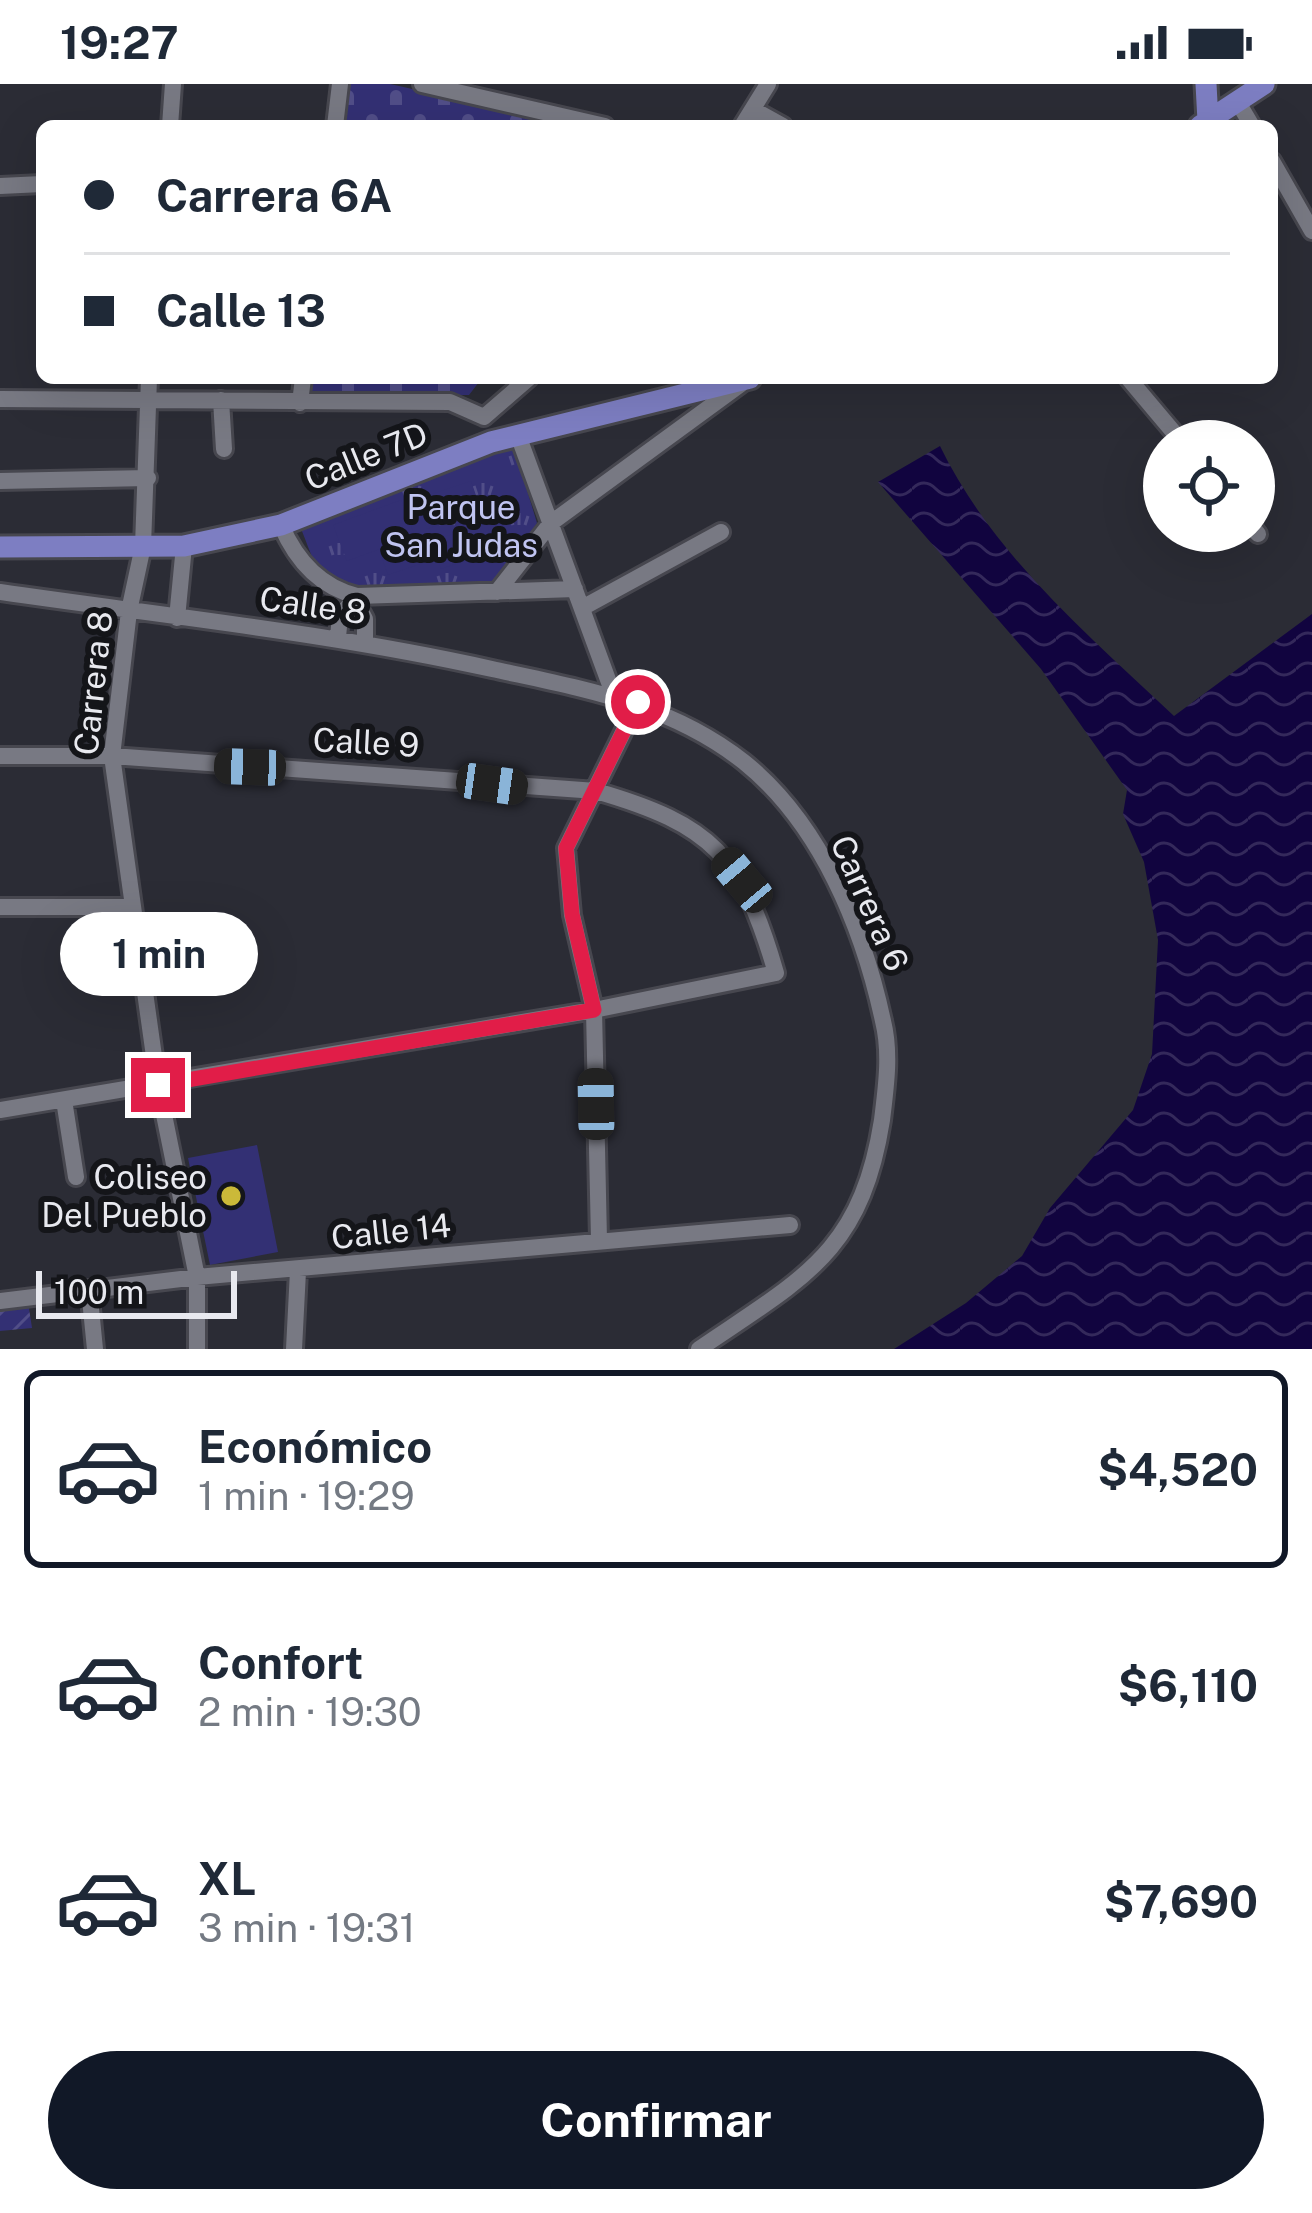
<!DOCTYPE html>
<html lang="es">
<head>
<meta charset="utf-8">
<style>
	body { margin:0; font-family:"Public Sans",sans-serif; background:#f2f2f3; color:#1f2937; height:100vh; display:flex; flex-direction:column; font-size:45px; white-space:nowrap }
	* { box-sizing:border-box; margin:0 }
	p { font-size:39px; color:#747a83 }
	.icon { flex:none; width:66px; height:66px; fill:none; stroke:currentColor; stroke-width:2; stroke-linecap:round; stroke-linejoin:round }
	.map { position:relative; height:1265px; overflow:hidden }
	.panel { display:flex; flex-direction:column; background:#fff; flex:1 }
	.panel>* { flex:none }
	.top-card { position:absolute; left:36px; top:36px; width:1242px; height:264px; border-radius:18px; box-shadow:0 12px 48px #0002; display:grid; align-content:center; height:264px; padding:0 48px; background:#fff }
	.buttons { position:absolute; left:1143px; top:336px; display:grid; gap:24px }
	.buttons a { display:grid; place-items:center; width:132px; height:132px; border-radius:50%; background:#fff; box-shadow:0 12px 48px #0002; font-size:60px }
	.scale { position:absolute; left:36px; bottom:30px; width:201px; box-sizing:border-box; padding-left:12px; border:6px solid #e8e9ef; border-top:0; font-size:33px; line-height:42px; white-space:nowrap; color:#e8e9ef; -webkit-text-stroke:9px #141519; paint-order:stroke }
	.end { position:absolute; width:54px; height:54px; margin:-27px; border:15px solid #e11d48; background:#fff; box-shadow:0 0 0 6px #fff }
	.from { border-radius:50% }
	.bubble { position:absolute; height:84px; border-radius:42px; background:#fff; box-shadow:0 12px 48px #0002; font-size:39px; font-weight:700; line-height:84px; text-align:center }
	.car { position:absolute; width:36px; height:72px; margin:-36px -18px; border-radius:15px; box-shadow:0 0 9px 3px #0007; background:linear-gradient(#222 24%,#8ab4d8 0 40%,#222 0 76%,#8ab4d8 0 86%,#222 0) }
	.top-card b { display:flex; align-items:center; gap:42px; height:114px; font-size:45px }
	.top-card b+b { border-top:3px solid #e0e1e3 }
	.top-card i { width:30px; height:30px; background:#1f2937 }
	ul { padding:21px 0 0; list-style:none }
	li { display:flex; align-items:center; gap:36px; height:198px; margin:0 24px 18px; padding:0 24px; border:6px solid transparent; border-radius:18px }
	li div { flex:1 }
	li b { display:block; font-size:45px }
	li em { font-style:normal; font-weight:700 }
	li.current { border-color:#111827 }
	li>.icon { width:108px; height:108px; stroke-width:1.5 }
	.button { display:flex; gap:24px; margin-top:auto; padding:24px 48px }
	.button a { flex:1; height:138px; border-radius:72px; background:#111827; color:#fff; font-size:48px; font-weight:700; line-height:138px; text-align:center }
	.status { display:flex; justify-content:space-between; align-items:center; height:84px; padding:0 60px; background:#fff; direction:ltr }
	.status svg { height:33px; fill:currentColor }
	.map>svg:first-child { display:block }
</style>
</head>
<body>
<div class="status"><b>19:27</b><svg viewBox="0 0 49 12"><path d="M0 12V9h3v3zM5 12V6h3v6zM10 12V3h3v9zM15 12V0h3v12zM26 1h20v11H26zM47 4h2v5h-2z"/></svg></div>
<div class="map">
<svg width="1312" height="1265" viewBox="0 0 1312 1265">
	<defs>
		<pattern id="grass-tufts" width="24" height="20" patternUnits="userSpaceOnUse" patternTransform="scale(3)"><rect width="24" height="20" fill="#333074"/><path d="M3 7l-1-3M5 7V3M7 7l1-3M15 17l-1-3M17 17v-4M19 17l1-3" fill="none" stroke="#514e88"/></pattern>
		<pattern id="cemetery-stones" width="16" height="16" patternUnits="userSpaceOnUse" patternTransform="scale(3)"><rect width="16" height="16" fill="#333074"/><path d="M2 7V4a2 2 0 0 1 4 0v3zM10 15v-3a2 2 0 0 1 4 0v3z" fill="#514e88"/></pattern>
		<pattern id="garden-furrows" width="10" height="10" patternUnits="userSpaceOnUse" patternTransform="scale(3)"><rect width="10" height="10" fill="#333074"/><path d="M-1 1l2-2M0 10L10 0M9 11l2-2" fill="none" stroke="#514e88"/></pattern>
		<pattern id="water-waves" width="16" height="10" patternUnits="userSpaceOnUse" patternTransform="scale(3)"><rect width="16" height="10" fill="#11043f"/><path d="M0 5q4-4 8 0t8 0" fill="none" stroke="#34295b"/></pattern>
	</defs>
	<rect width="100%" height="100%" fill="#2b2c35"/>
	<path fill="url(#grass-tufts)" d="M513,360L537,439L497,500C462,502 355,517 329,498C314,486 307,457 299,440Z"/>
	<path fill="url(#cemetery-stones)" d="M346,0H390L577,42H341Z
		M309,294H482L469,311H307Z"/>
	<path fill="url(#garden-furrows)" d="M28,1218L32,1244L0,1247V1222Z"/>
	<path fill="#333074" d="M471,397L481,426L427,445L417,415Z
		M401,416L415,452L347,477L333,441Z
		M486,439L496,466L441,485L432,457Z
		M417,459L423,479L388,491L381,471Z
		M257,1061L278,1168L210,1181L188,1074Z"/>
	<path fill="url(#water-waves)" d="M940,362C993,471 1087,550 1174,632L1312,530V1265H894L966,1219L1022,1172L1050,1124L1133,1026L1152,970L1158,856L1144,778L1123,730L1127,706L1041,585L878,398Z"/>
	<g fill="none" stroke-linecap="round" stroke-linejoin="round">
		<g stroke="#47474f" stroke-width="22">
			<path id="minor" d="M422,0L605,42
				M1239,20L1252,42
				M754,26L783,42
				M170,42L173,0
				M335,42L340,0
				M742,42L768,0
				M1272,77L1312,147
				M0,102L42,100
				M149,294L143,462L129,527L112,672L158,1001L197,1193V1265
				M1128,294L1181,357
				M0,315L450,318L484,333
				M221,316L224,365
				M300,319L303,294
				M484,333L529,294
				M518,351L614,612
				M0,397L148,394
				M281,441C296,476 320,503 357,512L575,505
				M1254,445L1258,450
				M0,508C165,532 330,549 492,585C583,605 669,619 744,678C821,740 863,844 883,937C891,969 886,1003 882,1036C861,1169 803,1194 699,1265
				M497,508L551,439L741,300
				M356,518L365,535V557
				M582,524L721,448
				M177,534L184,462
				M338,553L340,532L357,512
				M0,672H112L596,707C713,741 742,772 776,889L594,926L0,1026
				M0,823H132
				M64,1016L76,1093
				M599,1156L594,926L572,831L566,764L638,618
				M89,1205L95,1265
				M0,1217L197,1193L790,1141
				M294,1265L298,1187"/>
		</g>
		<g stroke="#47474f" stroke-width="27">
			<path id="major" d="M1206,0L1208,37
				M1200,42L1264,0
				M0,463L184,462L281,441L491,358L750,294"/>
		</g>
		<use href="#minor" stroke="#787983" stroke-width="16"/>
		<use href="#major" stroke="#7d7ec2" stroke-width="21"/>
	</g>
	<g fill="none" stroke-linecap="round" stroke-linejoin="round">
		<path stroke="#e11d48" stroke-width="15" d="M158,1001L594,926L572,830L566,764L638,618"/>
	</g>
	<circle fill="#cbb939" stroke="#141519" stroke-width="4.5" cx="231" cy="1112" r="12"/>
	<g text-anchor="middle" stroke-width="12" stroke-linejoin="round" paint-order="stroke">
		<g font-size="33" fill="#e8e9ef" stroke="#141519">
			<text transform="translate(366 372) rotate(-22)" y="12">Calle 7D</text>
			<text transform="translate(313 521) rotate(8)" y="12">Calle 8</text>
			<text transform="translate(93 599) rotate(-84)" y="12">Carrera 8</text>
			<text transform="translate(366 658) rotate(3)" y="12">Calle 9</text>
			<text transform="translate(870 819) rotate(66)" y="12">Carrera 6</text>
			<text transform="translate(391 1147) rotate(-6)" y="12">Calle 14</text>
		</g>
		<g font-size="33" fill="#c0c4f1" stroke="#141519">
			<text x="461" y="435">Parque<tspan x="461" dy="38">San Judas</tspan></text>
		</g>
		<g font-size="33" fill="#e8e9ef" stroke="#141519" text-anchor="end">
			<text x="207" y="1105">Coliseo<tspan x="207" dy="38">Del Pueblo</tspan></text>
		</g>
	</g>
</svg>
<div class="buttons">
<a><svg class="icon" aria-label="locate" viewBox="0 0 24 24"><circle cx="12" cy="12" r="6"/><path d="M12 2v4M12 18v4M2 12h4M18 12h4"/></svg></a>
</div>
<div class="scale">100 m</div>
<i class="end from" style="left:638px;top:618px"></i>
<i class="end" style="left:158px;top:1001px"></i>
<div class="bubble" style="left:60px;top:828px;width:198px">1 min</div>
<i class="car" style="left:250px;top:683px;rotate:272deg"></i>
<i class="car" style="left:492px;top:700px;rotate:98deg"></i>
<i class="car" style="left:742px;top:796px;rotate:320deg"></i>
<i class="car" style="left:596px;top:1020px;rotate:359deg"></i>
<div class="top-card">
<b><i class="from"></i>Carrera 6A</b>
<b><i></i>Calle 13</b>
</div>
</div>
<section class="panel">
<ul>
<li class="current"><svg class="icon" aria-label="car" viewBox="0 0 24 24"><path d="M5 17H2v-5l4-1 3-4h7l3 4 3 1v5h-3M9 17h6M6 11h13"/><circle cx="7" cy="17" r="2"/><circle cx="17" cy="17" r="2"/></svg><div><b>Económico</b><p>1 min · 19:29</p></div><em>$4,520</em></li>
<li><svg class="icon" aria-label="car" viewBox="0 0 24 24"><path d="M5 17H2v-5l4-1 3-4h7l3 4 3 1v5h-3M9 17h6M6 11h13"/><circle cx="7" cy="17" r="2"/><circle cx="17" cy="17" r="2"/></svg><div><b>Confort</b><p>2 min · 19:30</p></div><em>$6,110</em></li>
<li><svg class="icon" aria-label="car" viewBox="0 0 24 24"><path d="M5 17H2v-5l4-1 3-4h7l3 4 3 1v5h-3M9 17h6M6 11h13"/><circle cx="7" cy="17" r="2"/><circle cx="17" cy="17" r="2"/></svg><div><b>XL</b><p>3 min · 19:31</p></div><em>$7,690</em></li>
</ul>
<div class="button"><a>Confirmar</a></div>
</section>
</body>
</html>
